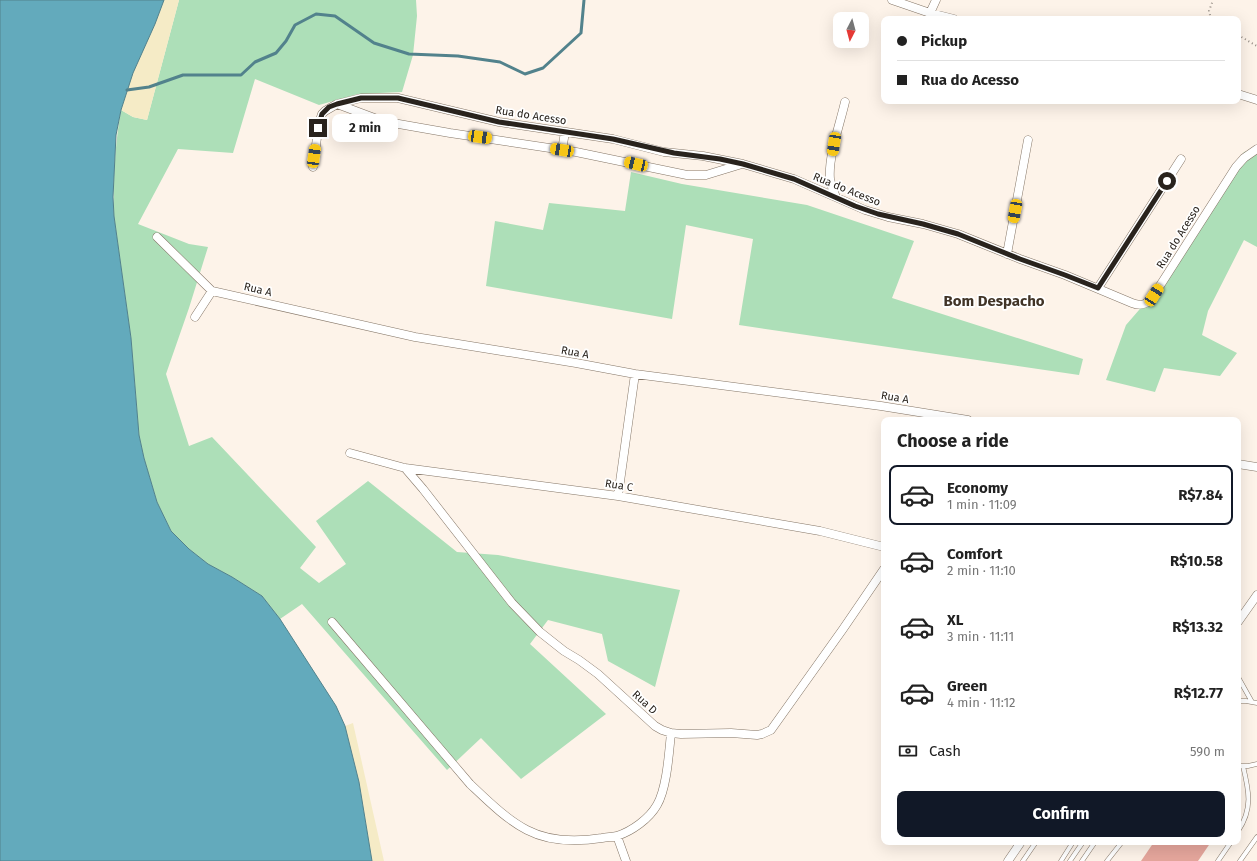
<!DOCTYPE html>
<html lang="en">
<head>
<meta charset="utf-8">
<style>
	body { margin:0; font-family:"Fira Sans",sans-serif; background:#f6f6f6; color:#222; height:100vh; display:flex; flex-direction:column; font-size:15px; white-space:nowrap }
	* { box-sizing:border-box; margin:0 }
	p { font-size:13px; color:#767676 }
	.icon { flex:none; width:22px; height:22px; fill:none; stroke:currentColor; stroke-width:2; stroke-linecap:round; stroke-linejoin:round }
	.map { position:relative; flex:1; overflow:hidden }
	.side { position:absolute; left:881px; top:417px; width:360px; height:428px; display:flex; flex-direction:column; background:#fff; border-radius:8px; box-shadow:0 4px 16px #0002 }
	.side>* { flex:none }
	.hud { position:absolute; left:881px; top:16px; width:360px; height:88px; border-radius:8px; box-shadow:0 4px 16px #0002; display:grid; align-content:center; height:88px; padding:0 16px; background:#fff }
	.needle { width:26px; rotate:186deg }
	.tools { position:absolute; left:833px; top:12px; display:grid; gap:8px }
	.tools a { display:grid; place-items:center; width:36px; height:36px; border-radius:8px; background:#fff; box-shadow:0 4px 16px #0002; font-size:20px }
	.end { position:absolute; width:18px; height:18px; margin:-9px; border:5px solid #29231d; background:#fff; box-shadow:0 0 0 2px #fff }
	.from { border-radius:50% }
	.bubble { position:absolute; height:28px; border-radius:8px; background:#fff; box-shadow:0 4px 16px #0002; font-size:13px; font-weight:700; line-height:28px; text-align:center }
	.car { position:absolute; width:12px; height:24px; margin:-12px -6px; border-radius:5px; box-shadow:0 0 3px 1px #0007; background:linear-gradient(#f5c518 24%,#345 0 40%,#f5c518 0 76%,#345 0 86%,#f5c518 0) }
	.hud b { display:flex; align-items:center; gap:14px; height:38px; font-size:15px }
	.hud b+b { border-top:1px solid #e0e0e0 }
	.hud i { width:10px; height:10px; background:#222 }
	ul { padding:0; list-style:none }
	li { display:flex; align-items:center; gap:12px; height:60px; margin:0 8px 6px; padding:0 8px; border:2px solid transparent; border-radius:8px }
	li div { flex:1 }
	li b { display:block; font-size:15px }
	li em { font-style:normal; font-weight:700 }
	li.on { border-color:#111827 }
	li>.icon { width:36px; height:36px; stroke-width:1.5 }
	h2 { padding:0 16px; font-size:18px; line-height:48px }
	.pay { display:flex; align-items:center; gap:10px; height:44px; padding:0 16px; font-size:15px }
	.pay p { margin-inline-start:auto }
	.cta { display:flex; gap:8px; margin-top:auto; padding:8px 16px }
	.cta a { flex:1; height:46px; border-radius:8px; background:#111827; color:#fff; font-size:16px; font-weight:700; line-height:46px; text-align:center }
	.map>svg:first-child { display:block }
</style>
</head>
<body>
<div class="map">
<svg width="1257" height="861" viewBox="0 0 1257 861">
	<rect width="100%" height="100%" fill="#fdf3e9"/>
	<path fill="#addfb8" d="M179,0H416L417,16L413,55L402,92L358,94L319,105L255,79L233,153L178,149L138,224L189,244L208,247L189,308L166,374L189,446L212,437L316,547L300,568L319,583L346,564L316,521L368,481L457,552L498,555L680,590L655,687L608,661L602,634L548,620L530,644L606,714L521,779L481,738L447,770L302,604L280,619L262,596L232,577L208,564L189,549L171,531L157,502L144,458L139,435L131,338L114,216C113,180 115,144 121,110L133,117L147,120Z
		M1257,148V247L1244,240L1208,311L1202,335L1237,353L1220,376L1164,368L1155,392L1106,380L1126,325L1139,310L1199,221L1244,152Z
		M631,172L682,184L807,205L914,241L892,298L1083,359L1079,375L739,325L753,239L686,225L672,319L486,286L495,221L543,230L549,203L625,211Z"/>
	<path fill="#f5ebc6" d="M164,0H179L147,120L133,117L121,110L133,73L155,24Z
		M353,723L384,861H372L359,782L345,726Z"/>
	<path fill="#63aabc" stroke="#52828c" d="M0,0H164L155,24L133,73L121,110L116,135L113,197L114,216L131,338L139,435L144,458L157,502L171,531L189,549L208,564L232,577L262,596L280,619L336,706L345,726L359,782L372,861H0Z"/>
	<g fill="none" stroke-linecap="round" stroke-linejoin="round">
		<path stroke="#52828c" stroke-width="3" d="M127,90L149,87L183,75H241L255,62L276,53L286,41L295,25L316,14L335,16L374,43L409,54L458,56L500,62L525,74L543,68L581,33L584,0"/>
	</g>
	<path fill="#e5a69c" d="M1154,842H1211L1198,861H1141Z"/>
	<g fill="none" stroke-linecap="round" stroke-linejoin="round">
		<g stroke="#857667" stroke-width="5">
			<path id="service" d="M1238,677L1252,702
				M1238,701H1246L1257,703
				M1238,766H1248L1257,764
				M1238,831C1253,809 1249,791 1243,766
				M1023,861L1036,842
				M1061,861L1073,842
				M1070,861L1083,842
				M1082,861L1095,842
				M1107,861L1122,842
				M1218,861L1231,842
				M1240,861L1257,837"/>
		</g>
		<g stroke="#857667" stroke-width="9">
			<path id="minor" d="M892,0L930,13L954,19
				M930,13L936,0
				M1238,94L1257,100
				M337,104L377,119L393,123L450,133L576,152L687,175H706L742,164
				M562,150L565,132
				M313,167L319,123L322,114L325,111L337,104L361,98H398L499,122L613,139L664,152L703,156L743,164L794,179L865,210L888,217L923,224L958,234L1020,259L1065,275L1132,303C1142,307 1148,304 1154,295L1236,167L1244,158L1257,149
				M836,197C833,191 831,185 830,179C828,157 840,124 845,102
				M157,237L212,291
				M1007,254L1028,140
				M1098,288L1181,159
				M195,317L212,291L415,337L576,363L635,374L881,406L968,420
				M350,453L405,468L618,496L820,531L884,547
				M1238,464L1257,467
				M405,468L423,489L512,603L540,632L564,651L579,660L598,674L655,726L662,730L671,733L681,734L731,733L757,735L762,734L771,730L843,629L884,569
				M618,496L635,374
				M332,622L470,784C488,801 506,819 527,830C550,842 577,842 602,838C607,837 612,837 617,836C632,831 649,819 657,805C667,788 669,752 671,733
				M1238,622L1257,595
				M617,836L626,861
				M1008,861L1021,842"/>
		</g>
		<path stroke="#938b83" stroke-width="2" stroke-dasharray="1 3" stroke-linecap="butt" d="M1211,19L1209,11L1213,0
			M1238,35L1257,46"/>
		<use href="#service" stroke="#fff" stroke-width="4"/>
		<use href="#minor" stroke="#fff" stroke-width="8"/>
	</g>
	<g fill="none" stroke-linecap="round" stroke-linejoin="round">
		<path stroke="#29231d" stroke-width="5" d="M318,128L322,114L329,107L337,104L361,98H398L499,122L613,139L674,153L720,159L743,164L794,179L855,206L878,214L923,224L958,234L1020,259L1065,275L1098,288L1167,181"/>
	</g>
	<g text-anchor="middle" stroke-width="3.5" stroke-linejoin="round" paint-order="stroke">
		<g font-size="11" fill="#29231d" stroke="#fff">
			<text transform="translate(531 115) rotate(9)" y="4">Rua do Acesso</text>
			<text transform="translate(847 189) rotate(22)" y="4">Rua do Acesso</text>
			<text transform="translate(1178 237) rotate(-58)" y="4">Rua do Acesso</text>
			<text transform="translate(258 289) rotate(13)" y="4">Rua A</text>
			<text transform="translate(575 352) rotate(10)" y="4">Rua A</text>
			<text transform="translate(895 397) rotate(9)" y="4">Rua A</text>
			<text transform="translate(619 485) rotate(9)" y="4">Rua C</text>
			<text transform="translate(645 702) rotate(42)" y="4">Rua D</text>
		</g>
		<g font-size="15" font-weight="bold" fill="#413427" stroke="#fff">
			<text x="994" y="306">Bom Despacho</text>
		</g>
	</g>
</svg>
<div class="tools">
<a><svg class="needle" viewBox="-14 -14 28 28"><path d="M0-13l5 13h-10z" fill="#e53935"/><path d="M0 13l5-13h-10z" fill="#767676"/></svg></a>
</div>
<i class="end from" style="left:1167px;top:181px"></i>
<i class="end" style="left:318px;top:128px"></i>
<div class="bubble" style="left:332px;top:114px;width:66px">2 min</div>
<i class="car" style="left:480px;top:137px;rotate:98deg"></i>
<i class="car" style="left:834px;top:144px;rotate:189deg"></i>
<i class="car" style="left:562px;top:150px;rotate:279deg"></i>
<i class="car" style="left:314px;top:156px;rotate:8deg"></i>
<i class="car" style="left:636px;top:164px;rotate:283deg"></i>
<i class="car" style="left:1015px;top:211px;rotate:190deg"></i>
<i class="car" style="left:1154px;top:295px;rotate:33deg"></i>
<div class="hud">
<b><i class="from"></i>Pickup</b>
<b><i></i>Rua do Acesso</b>
</div>
<section class="side">
<h2>Choose a ride</h2>
<ul>
<li class="on"><svg class="icon" aria-label="car" viewBox="0 0 24 24"><path d="M5 17H2v-5l4-1 3-4h7l3 4 3 1v5h-3M9 17h6M6 11h13"/><circle cx="7" cy="17" r="2"/><circle cx="17" cy="17" r="2"/></svg><div><b>Economy</b><p>1 min · 11:09</p></div><em>R$7.84</em></li>
<li><svg class="icon" aria-label="car" viewBox="0 0 24 24"><path d="M5 17H2v-5l4-1 3-4h7l3 4 3 1v5h-3M9 17h6M6 11h13"/><circle cx="7" cy="17" r="2"/><circle cx="17" cy="17" r="2"/></svg><div><b>Comfort</b><p>2 min · 11:10</p></div><em>R$10.58</em></li>
<li><svg class="icon" aria-label="car" viewBox="0 0 24 24"><path d="M5 17H2v-5l4-1 3-4h7l3 4 3 1v5h-3M9 17h6M6 11h13"/><circle cx="7" cy="17" r="2"/><circle cx="17" cy="17" r="2"/></svg><div><b>XL</b><p>3 min · 11:11</p></div><em>R$13.32</em></li>
<li><svg class="icon" aria-label="car" viewBox="0 0 24 24"><path d="M5 17H2v-5l4-1 3-4h7l3 4 3 1v5h-3M9 17h6M6 11h13"/><circle cx="7" cy="17" r="2"/><circle cx="17" cy="17" r="2"/></svg><div><b>Green</b><p>4 min · 11:12</p></div><em>R$12.77</em></li>
</ul>
<div class="pay"><svg class="icon" aria-label="cash" viewBox="0 0 24 24"><path d="M3 7h18v10H3z"/><circle cx="12" cy="12" r="2"/></svg>Cash<p>590 m</p></div>
<div class="cta"><a>Confirm</a></div>
</section>
</div>
</body>
</html>
